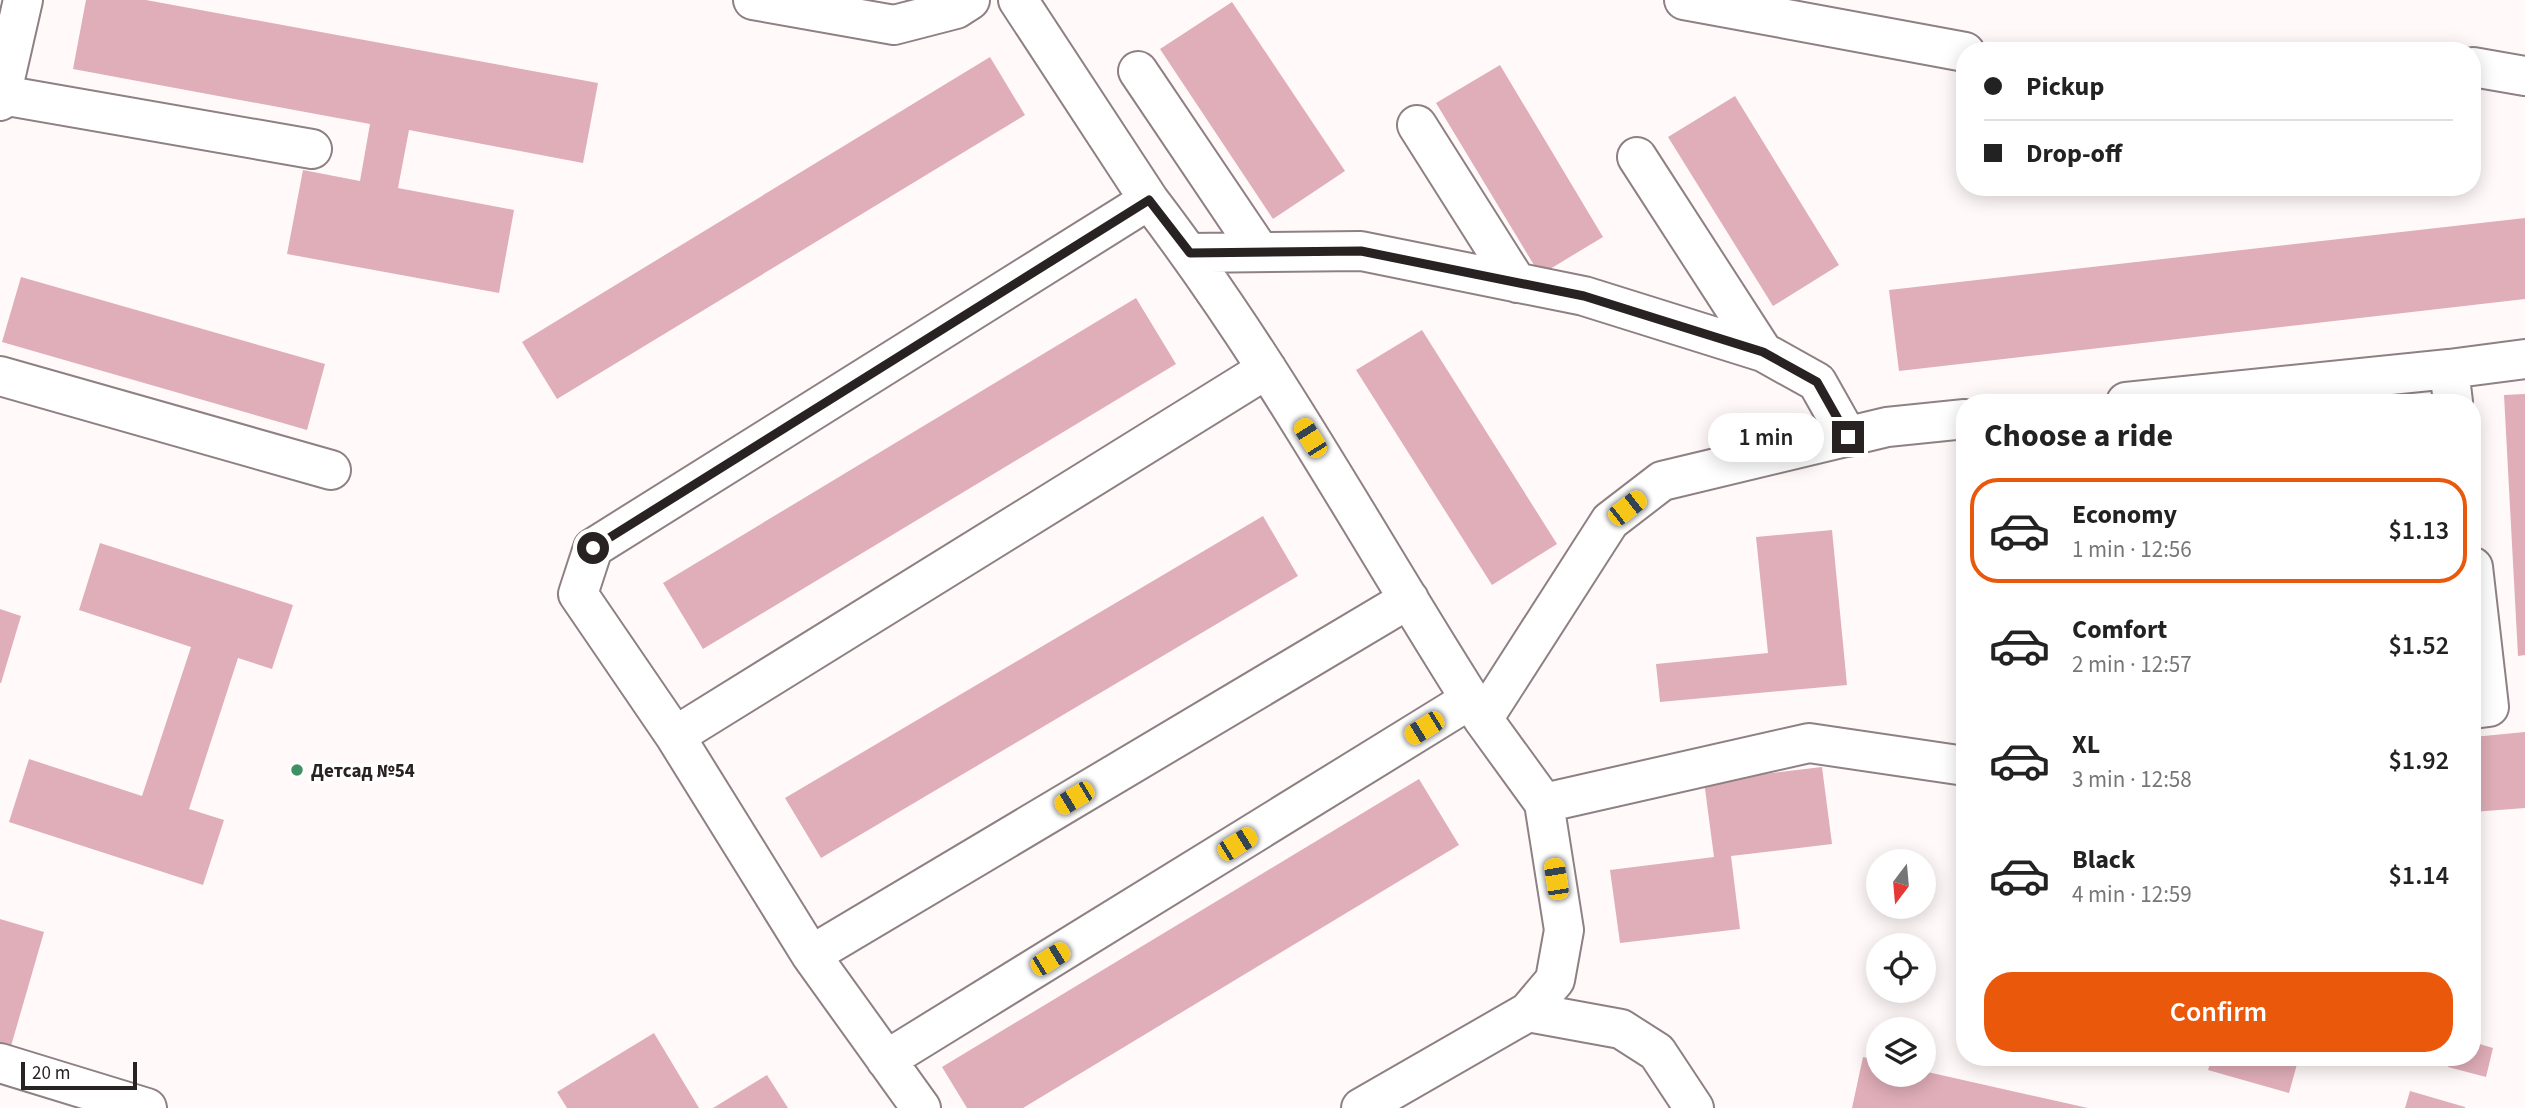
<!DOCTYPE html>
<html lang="en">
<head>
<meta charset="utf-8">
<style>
	body { margin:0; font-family:"Source Sans 3",sans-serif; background:#f2f2f2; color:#222; height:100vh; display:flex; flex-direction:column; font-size:26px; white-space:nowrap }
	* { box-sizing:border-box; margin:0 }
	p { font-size:23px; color:#767676 }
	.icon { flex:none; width:38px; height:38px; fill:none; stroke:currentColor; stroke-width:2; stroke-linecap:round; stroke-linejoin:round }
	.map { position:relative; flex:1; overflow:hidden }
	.details { position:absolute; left:1956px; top:394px; width:525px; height:672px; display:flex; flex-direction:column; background:#fff; border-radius:28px; box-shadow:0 4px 18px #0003 }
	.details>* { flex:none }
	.guide { position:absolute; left:1956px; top:42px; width:525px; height:154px; border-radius:28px; box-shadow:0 4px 18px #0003; display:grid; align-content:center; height:154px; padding:0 28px; background:#fff }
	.needle { width:46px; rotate:196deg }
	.buttons { position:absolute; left:1866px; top:849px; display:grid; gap:14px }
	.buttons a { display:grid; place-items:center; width:70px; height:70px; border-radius:50%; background:#fff; box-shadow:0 4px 18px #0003; font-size:35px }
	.scale { position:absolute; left:21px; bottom:18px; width:116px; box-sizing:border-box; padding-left:7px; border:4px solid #282223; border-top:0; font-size:19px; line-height:24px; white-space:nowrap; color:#282223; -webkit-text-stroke:5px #fff; paint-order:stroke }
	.end { position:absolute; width:32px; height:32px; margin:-16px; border:9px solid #282223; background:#fff; box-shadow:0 0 0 4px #fff }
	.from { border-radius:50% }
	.bubble { position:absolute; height:49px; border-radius:24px; background:#fff; box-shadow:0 4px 18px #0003; font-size:23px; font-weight:600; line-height:49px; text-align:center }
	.car { position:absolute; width:21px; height:42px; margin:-21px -10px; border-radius:9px; box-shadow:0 0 5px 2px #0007; background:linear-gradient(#f5c518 24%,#345 0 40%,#f5c518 0 76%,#345 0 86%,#f5c518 0) }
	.guide b { display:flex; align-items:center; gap:24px; height:66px; font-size:26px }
	.guide b+b { border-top:2px solid #e0e0e0 }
	.guide i { width:18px; height:18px; background:#222 }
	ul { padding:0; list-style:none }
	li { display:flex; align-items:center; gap:21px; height:105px; margin:0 14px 10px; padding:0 14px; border:4px solid transparent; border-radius:28px }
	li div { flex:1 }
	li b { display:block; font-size:26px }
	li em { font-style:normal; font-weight:600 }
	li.on { border-color:#ea580c }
	li>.icon { width:63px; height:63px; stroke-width:1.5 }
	h2 { padding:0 28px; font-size:32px; line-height:84px }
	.button { display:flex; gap:14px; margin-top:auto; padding:14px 28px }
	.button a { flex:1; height:80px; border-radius:28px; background:#ea580c; color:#fff; font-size:28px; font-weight:600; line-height:80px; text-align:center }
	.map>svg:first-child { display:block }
</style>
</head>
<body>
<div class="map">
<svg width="2525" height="1108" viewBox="0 0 2525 1108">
	<rect width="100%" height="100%" fill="#fff9fa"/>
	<path fill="#e0aeb8" d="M86,0H146L598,83L583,163L409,130L398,188L514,210L499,293L287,254L303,170L360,181L370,124L73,69Z
		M1232,2L1345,171L1273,219L1160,49Z
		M990,57L1025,115L557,399L522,342Z
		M1500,65L1603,237L1540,275L1436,103Z
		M1735,96L1839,265L1773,306L1668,137Z
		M2525,218V299L1899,371L1889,290Z
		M21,277L325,364L307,430L2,342Z
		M1136,298L1176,364L703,649L663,583Z
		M1422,330L1557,544L1492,585L1356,370Z
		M2525,394V655L2518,656L2504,395Z
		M1263,516L1298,576L821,858L785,798Z
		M1832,530L1847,685L1660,702L1656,664L1768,653L1756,537Z
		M100,543L293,605L272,669L238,658L189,809L224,820L203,885L9,822L29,759L142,796L191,647L79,610Z
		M0,609L21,616L1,683H0Z
		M2525,732V808L2473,812V737Z
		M1822,767L1832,844L1731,856L1740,929L1620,943L1610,870L1714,857L1704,781Z
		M1419,779L1459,845L1023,1108H967L942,1067Z
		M0,919L44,932L9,1053L0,1050Z
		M654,1033L699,1108H567L557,1092Z
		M2473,1042L2493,1048L2486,1077L2448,1067L2451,1057H2473Z
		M1863,1057L1878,1060V1074H1923V1071L2088,1108H1852Z
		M2212,1057H2299L2289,1093L2208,1070Z
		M767,1075L788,1108H713Z
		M2410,1091L2465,1107V1108H2405Z"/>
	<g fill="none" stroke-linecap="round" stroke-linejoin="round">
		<g stroke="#8e8083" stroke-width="42">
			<path id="minor" d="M753,0L894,25L956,9L970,0
				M1018,0L1149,200
				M1684,0L1965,52
				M2473,67L2525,76
				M1138,71L1260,252
				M2,95L312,149
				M0,101L23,0
				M1417,125L1517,283
				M1637,157L1763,352
				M1190,253L1361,251L1584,296L1763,352L1817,382L1848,437
				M2449,369L2525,359
				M0,376L331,470
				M2126,402L2449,369L2453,402
				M2473,567L2489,707L2473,709
				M675,736L1267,369
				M1544,803L1809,743L1965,766
				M811,955L1409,599
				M1528,1012L1621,1029L1657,1052L1694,1108
				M886,1060L1471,699
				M0,1063L147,1108
				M921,1108L811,955L675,736L578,594L593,548L1149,200C1274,363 1372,546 1483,719
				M1361,1108L1528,1012L1555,980L1564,930L1544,803L1483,719L1610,521L1662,481L1887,427L1965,419"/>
		</g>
		<use href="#minor" stroke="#fff" stroke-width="38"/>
	</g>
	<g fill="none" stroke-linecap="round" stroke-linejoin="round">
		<path stroke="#282223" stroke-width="9" d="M593,548L1149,200L1190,253L1361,251L1584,296L1763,352L1817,382L1848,437"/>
	</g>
	<circle fill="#3e9162" stroke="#fff" stroke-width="2.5" cx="297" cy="770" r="7"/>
	<g text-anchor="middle" stroke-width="7" stroke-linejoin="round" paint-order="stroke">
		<g font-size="19" font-weight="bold" fill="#282223" stroke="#fff" text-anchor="start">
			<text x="311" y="777">Детсад №54</text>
		</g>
	</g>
</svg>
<div class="buttons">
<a><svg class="needle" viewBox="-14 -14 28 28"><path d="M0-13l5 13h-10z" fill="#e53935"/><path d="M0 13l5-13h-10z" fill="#767676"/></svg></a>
<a><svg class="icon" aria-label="locate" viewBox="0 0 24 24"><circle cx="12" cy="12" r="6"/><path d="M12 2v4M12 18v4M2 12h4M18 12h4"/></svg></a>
<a><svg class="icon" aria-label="layers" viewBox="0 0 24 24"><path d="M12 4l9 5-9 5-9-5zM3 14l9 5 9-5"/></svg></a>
</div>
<div class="scale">20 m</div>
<i class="end from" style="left:593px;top:548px"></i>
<i class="end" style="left:1848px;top:437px"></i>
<div class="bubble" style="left:1708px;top:413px;width:116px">1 min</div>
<i class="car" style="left:1310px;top:438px;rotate:328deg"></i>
<i class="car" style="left:1627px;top:508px;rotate:52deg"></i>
<i class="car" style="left:1424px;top:728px;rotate:238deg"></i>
<i class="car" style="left:1074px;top:798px;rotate:239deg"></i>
<i class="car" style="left:1237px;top:844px;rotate:58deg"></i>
<i class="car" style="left:1556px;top:879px;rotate:351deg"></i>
<i class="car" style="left:1050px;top:959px;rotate:58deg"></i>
<div class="guide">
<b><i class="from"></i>Pickup</b>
<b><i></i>Drop-off</b>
</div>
<section class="details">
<h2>Choose a ride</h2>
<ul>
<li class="on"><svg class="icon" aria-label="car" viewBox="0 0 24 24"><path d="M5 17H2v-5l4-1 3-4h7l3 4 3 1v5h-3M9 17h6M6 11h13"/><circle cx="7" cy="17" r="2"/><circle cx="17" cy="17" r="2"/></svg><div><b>Economy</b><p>1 min · 12:56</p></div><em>$1.13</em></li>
<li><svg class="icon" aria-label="car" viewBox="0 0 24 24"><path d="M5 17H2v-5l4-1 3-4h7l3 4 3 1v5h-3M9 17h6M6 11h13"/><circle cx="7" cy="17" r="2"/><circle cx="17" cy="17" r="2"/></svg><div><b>Comfort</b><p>2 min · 12:57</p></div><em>$1.52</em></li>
<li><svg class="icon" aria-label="car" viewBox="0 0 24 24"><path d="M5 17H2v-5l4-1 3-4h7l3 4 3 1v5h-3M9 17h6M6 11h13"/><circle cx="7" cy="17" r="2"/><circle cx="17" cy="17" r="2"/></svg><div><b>XL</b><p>3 min · 12:58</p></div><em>$1.92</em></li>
<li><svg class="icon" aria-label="car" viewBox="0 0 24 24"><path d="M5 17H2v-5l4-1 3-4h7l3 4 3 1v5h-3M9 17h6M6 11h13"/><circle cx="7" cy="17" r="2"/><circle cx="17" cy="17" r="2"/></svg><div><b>Black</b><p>4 min · 12:59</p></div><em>$1.14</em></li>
</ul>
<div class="button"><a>Confirm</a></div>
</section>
</div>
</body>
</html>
